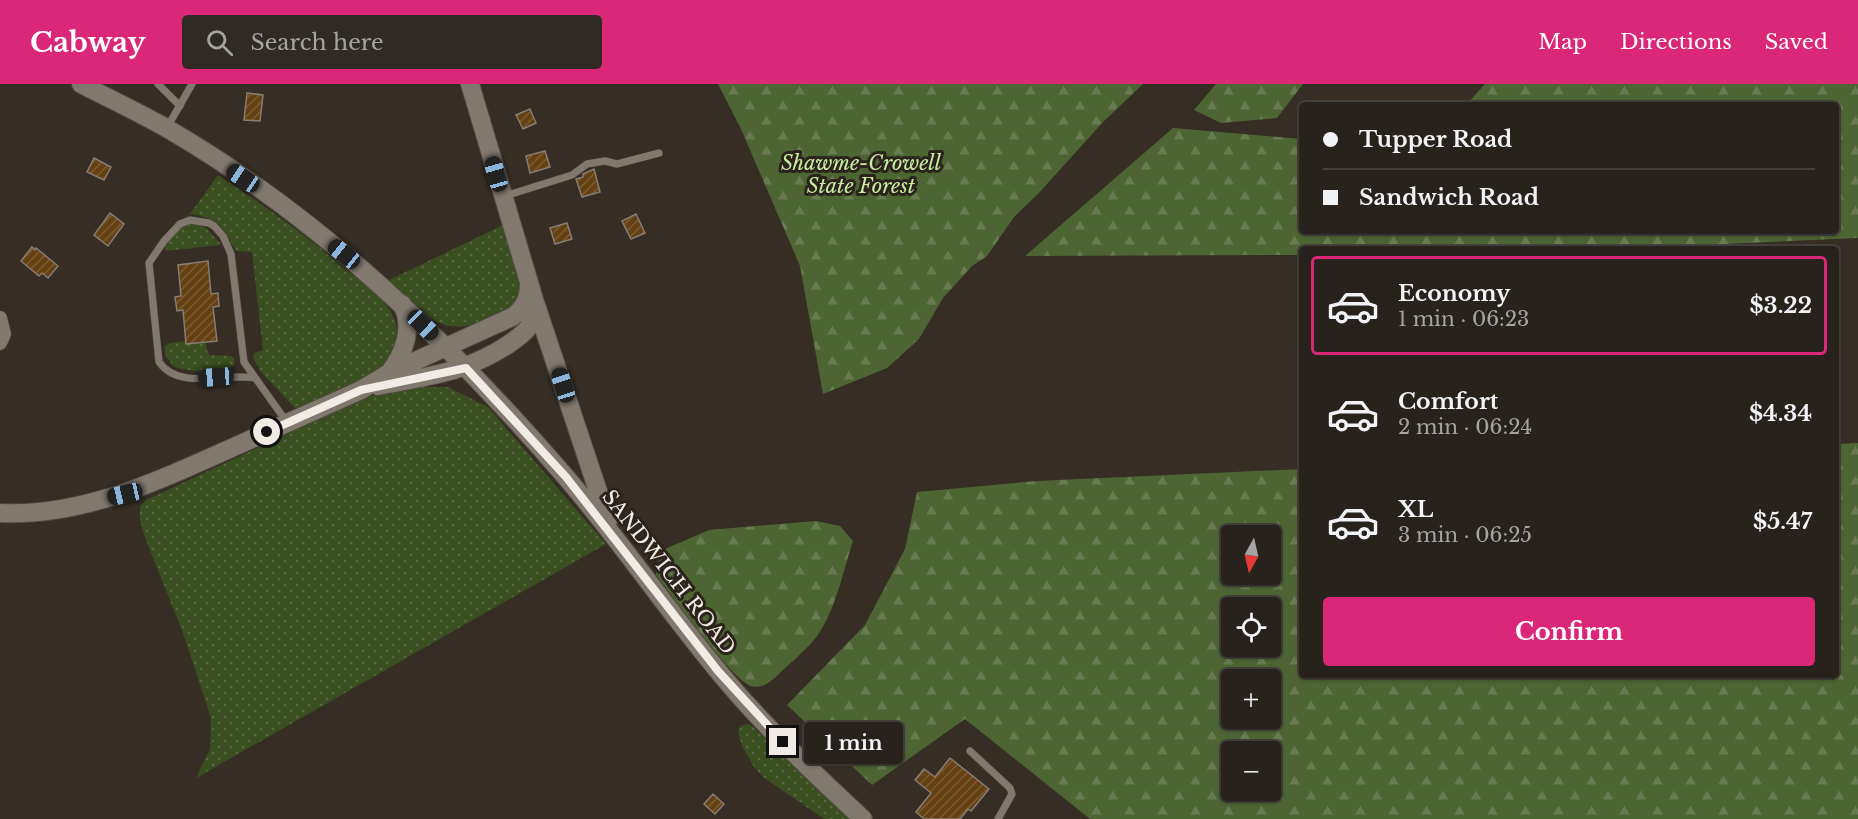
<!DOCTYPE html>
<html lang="en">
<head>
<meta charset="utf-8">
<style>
	body { margin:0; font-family:"Libre Baskerville",serif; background:#302a25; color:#f1f3f6; height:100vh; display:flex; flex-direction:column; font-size:22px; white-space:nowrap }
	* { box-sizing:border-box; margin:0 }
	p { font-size:20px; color:#a5a4a3 }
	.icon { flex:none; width:33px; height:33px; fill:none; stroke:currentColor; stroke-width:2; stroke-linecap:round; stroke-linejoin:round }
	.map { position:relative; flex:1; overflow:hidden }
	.drawer { position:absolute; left:1299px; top:162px; width:540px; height:432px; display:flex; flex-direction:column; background:#28221c; border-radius:6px; box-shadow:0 2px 4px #0004,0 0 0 2px #443f3b }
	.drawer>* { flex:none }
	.guide { position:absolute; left:1299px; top:18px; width:540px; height:132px; border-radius:6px; box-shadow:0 2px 4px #0004,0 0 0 2px #443f3b; display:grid; align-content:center; height:132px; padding:0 24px; background:#28221c }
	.needle { width:39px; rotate:188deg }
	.fabs { position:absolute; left:1221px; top:441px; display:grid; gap:12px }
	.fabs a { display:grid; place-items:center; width:60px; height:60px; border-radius:6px; background:#28221c; box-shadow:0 2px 4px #0004,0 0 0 2px #443f3b; font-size:30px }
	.end { position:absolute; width:27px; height:27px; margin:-14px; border:8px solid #f1ebe6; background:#111; box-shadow:0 0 0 3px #111 }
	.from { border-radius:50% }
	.bubble { position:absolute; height:42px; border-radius:6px; background:#28221c; box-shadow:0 2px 4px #0004,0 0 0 2px #443f3b; font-size:20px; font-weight:700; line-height:42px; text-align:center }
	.car { position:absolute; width:18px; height:36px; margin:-18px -9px; border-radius:8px; box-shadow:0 0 4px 2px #0007; background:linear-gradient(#222 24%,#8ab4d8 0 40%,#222 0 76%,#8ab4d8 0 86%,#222 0) }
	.guide b { display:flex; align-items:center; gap:21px; height:57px; font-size:22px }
	.guide b+b { border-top:2px solid #443f3b }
	.guide i { width:15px; height:15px; background:#f1f3f6 }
	ul { padding:10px 0 0; list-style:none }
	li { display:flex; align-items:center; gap:18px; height:99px; margin:0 12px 9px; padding:0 12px; border:3px solid transparent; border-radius:6px }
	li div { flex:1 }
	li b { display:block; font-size:22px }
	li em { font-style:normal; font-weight:700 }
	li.selected { border-color:#db2777 }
	li>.icon { width:54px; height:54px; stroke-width:1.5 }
	.cta { display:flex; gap:12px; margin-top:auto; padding:12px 24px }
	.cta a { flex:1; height:69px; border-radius:6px; background:#db2777; color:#fff; font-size:24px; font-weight:700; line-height:69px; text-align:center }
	header { display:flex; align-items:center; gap:36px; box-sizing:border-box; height:84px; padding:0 30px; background:#db2777; color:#fff }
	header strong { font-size:28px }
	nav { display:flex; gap:33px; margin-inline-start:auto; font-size:21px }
	.search { width:420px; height:54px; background:#302a25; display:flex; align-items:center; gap:15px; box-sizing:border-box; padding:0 21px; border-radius:6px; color:#a5a4a3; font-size:22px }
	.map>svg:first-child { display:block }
</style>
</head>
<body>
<header>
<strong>Cabway</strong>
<div class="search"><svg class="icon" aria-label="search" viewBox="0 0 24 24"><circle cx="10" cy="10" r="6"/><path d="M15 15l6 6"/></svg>Search here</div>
<nav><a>Map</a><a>Directions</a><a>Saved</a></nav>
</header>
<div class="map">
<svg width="1858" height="735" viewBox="0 0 1858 735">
	<defs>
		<pattern id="grass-dots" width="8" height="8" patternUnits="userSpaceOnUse" patternTransform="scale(1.5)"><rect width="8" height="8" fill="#3a4f20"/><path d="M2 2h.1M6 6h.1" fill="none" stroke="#576840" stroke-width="1.8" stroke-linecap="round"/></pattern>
		<pattern id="forest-firs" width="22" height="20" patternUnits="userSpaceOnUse" patternTransform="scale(1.5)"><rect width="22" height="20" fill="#4d6433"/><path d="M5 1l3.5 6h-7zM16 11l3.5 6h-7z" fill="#677a51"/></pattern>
		<pattern id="building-hatch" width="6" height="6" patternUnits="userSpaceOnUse" patternTransform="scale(1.5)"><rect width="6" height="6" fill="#644013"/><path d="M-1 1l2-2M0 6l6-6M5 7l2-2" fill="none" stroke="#7b5c35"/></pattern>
	</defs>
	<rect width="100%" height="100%" fill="#362d25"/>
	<path fill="url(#grass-dots)" d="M218,91C264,121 307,152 348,187C365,201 389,216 395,237C402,258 390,277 374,289L296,325L262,289L253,274L254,269L263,266L252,168L237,167C232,162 230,156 227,151C218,136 205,132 190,130Z
		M190,139L205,143L220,159L219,161L166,167L165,162L178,144Z
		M503,141L521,204C519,218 509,225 498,231C442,259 426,232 389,196Z
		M186,257L187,260L206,258L207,267L210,271L231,272L234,274V281C220,292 191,287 174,283L165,271V262L170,259Z
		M418,303H448L488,323L606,460L196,694L210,665L211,634L183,549L144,451L140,436V422L146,416L364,314L387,308Z
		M748,640L751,641L849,735H824L763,693L754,683L742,662L738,648L740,642Z"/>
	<path fill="url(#forest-firs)" fill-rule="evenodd" d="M718,0H1143L1103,38L1038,110L1014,133L987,172L972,182L943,214L919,255L887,284L823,310L800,182L741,45Z
		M1216,0H1303L1277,34L1221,39L1194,26Z
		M1485,0H1858V154L1615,165H1302V171L1025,172L1173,44L1302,55V147H1836V21H1466Z
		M1858,359V735H1090L965,635L872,701L787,621L865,541L905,465L917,408L1036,397L1302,385V591H1836V360ZM1232,452H1270V490H1232ZM1232,524H1270V562H1232ZM1232,596H1270V634H1232ZM1232,668H1270V706H1232Z
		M816,437L840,442L853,457C843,488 836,524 818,551C808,564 794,576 782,587C774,595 763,606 751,602C732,596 672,511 656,491V482L665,465L709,446Z"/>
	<path fill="url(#building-hatch)" stroke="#867d73" stroke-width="1.5" d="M247,9L263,11L260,37L244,36Z
		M530,25L536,39L523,45L516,31Z
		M545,67L550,83L530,89L526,72Z
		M94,74L111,83L104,96L87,88Z
		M594,85L600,108L582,113L576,95L583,93V90Z
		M110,129L124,140L108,162L94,151Z
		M636,130L645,149L631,155L622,137Z
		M567,139L572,155L555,160L550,144Z
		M32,163L35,166L36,164L58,182L48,194L42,189L39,192L21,177Z
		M208,177L211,210L218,209L219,222L213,223L217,257L186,260L183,226L177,227L175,213L181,212L178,181Z
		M950,674L989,705L971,727L968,725L960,735H924L916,728L931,709L915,696L924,685L935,693Z
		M713,710L724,720L715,730L704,720Z"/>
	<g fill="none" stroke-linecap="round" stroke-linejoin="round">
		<g stroke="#504942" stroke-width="8">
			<path id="lane" d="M158,0L180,22
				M168,42L192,0
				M505,112L572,91L587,80L605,77L617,80L659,69
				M255,294C225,288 179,307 159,278L149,179L164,157L180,140L190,136L209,139L214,142L223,152L231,170L244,278L286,337
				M970,667L1010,704L1012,710L998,735"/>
		</g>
		<g stroke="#504942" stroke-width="15">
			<path id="street" d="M0,234L4,250L0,259"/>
		</g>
		<g stroke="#504942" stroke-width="20">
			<path id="secondary" d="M81,0C110,15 140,29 168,45C321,134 449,258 564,391C622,458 671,532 729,600C770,648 817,692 863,735
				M470,0L534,215L608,437
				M389,289C404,270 414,244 402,220
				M378,302C427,292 466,289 509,260C525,249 536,240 535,220
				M0,429C80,433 156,398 227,366C272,346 317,326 361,306L389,289L512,233C525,224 529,214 529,198"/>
		</g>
		<use href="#lane" stroke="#81786e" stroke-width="7"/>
		<use href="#street" stroke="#81786e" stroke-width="14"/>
		<use href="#secondary" stroke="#81786e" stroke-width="18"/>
	</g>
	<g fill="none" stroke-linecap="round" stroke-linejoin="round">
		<path stroke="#f1ebe6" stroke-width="8" d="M267,348L361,306L466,284L566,393L718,587L783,658"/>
	</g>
	<g text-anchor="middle" stroke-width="6" stroke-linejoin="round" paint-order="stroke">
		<g font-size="20" font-style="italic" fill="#c8eda1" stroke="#2c241c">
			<text x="861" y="86">Shawme-Crowell<tspan x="861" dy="23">State Forest</tspan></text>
		</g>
		<g font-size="20" fill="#f1ebe6" stroke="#2c241c">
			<text transform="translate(669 488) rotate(52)" y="7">SANDWICH ROAD</text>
		</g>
	</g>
</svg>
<div class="fabs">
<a><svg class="needle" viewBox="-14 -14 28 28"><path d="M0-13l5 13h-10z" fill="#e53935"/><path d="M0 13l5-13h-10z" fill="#a5a4a3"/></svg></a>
<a><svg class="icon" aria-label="locate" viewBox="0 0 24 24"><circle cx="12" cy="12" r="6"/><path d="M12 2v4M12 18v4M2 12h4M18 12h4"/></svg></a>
<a>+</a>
<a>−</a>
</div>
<i class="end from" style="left:267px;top:348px"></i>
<i class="end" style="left:783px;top:658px"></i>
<div class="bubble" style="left:804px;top:638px;width:99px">1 min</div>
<i class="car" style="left:496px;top:90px;rotate:344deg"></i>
<i class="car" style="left:243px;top:94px;rotate:304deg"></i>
<i class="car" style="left:344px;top:170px;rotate:309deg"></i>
<i class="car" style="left:423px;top:241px;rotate:134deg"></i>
<i class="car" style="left:216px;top:293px;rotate:266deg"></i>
<i class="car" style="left:563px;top:301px;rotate:342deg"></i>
<i class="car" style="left:125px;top:410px;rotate:257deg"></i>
<div class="guide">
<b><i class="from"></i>Tupper Road</b>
<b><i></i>Sandwich Road</b>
</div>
<section class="drawer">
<ul>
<li class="selected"><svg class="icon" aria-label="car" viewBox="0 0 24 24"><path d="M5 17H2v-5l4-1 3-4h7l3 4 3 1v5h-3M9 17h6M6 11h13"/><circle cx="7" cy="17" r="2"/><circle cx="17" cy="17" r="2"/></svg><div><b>Economy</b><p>1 min · 06:23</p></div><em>$3.22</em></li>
<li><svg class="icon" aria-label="car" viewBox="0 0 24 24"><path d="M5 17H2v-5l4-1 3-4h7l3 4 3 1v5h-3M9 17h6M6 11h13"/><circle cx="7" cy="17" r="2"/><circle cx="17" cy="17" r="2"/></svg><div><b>Comfort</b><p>2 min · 06:24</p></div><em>$4.34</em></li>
<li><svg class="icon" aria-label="car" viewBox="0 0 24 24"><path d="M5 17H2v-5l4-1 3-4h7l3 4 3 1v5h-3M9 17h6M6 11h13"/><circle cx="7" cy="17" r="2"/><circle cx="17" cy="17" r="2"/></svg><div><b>XL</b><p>3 min · 06:25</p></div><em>$5.47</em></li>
</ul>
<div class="cta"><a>Confirm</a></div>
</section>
</div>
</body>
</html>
